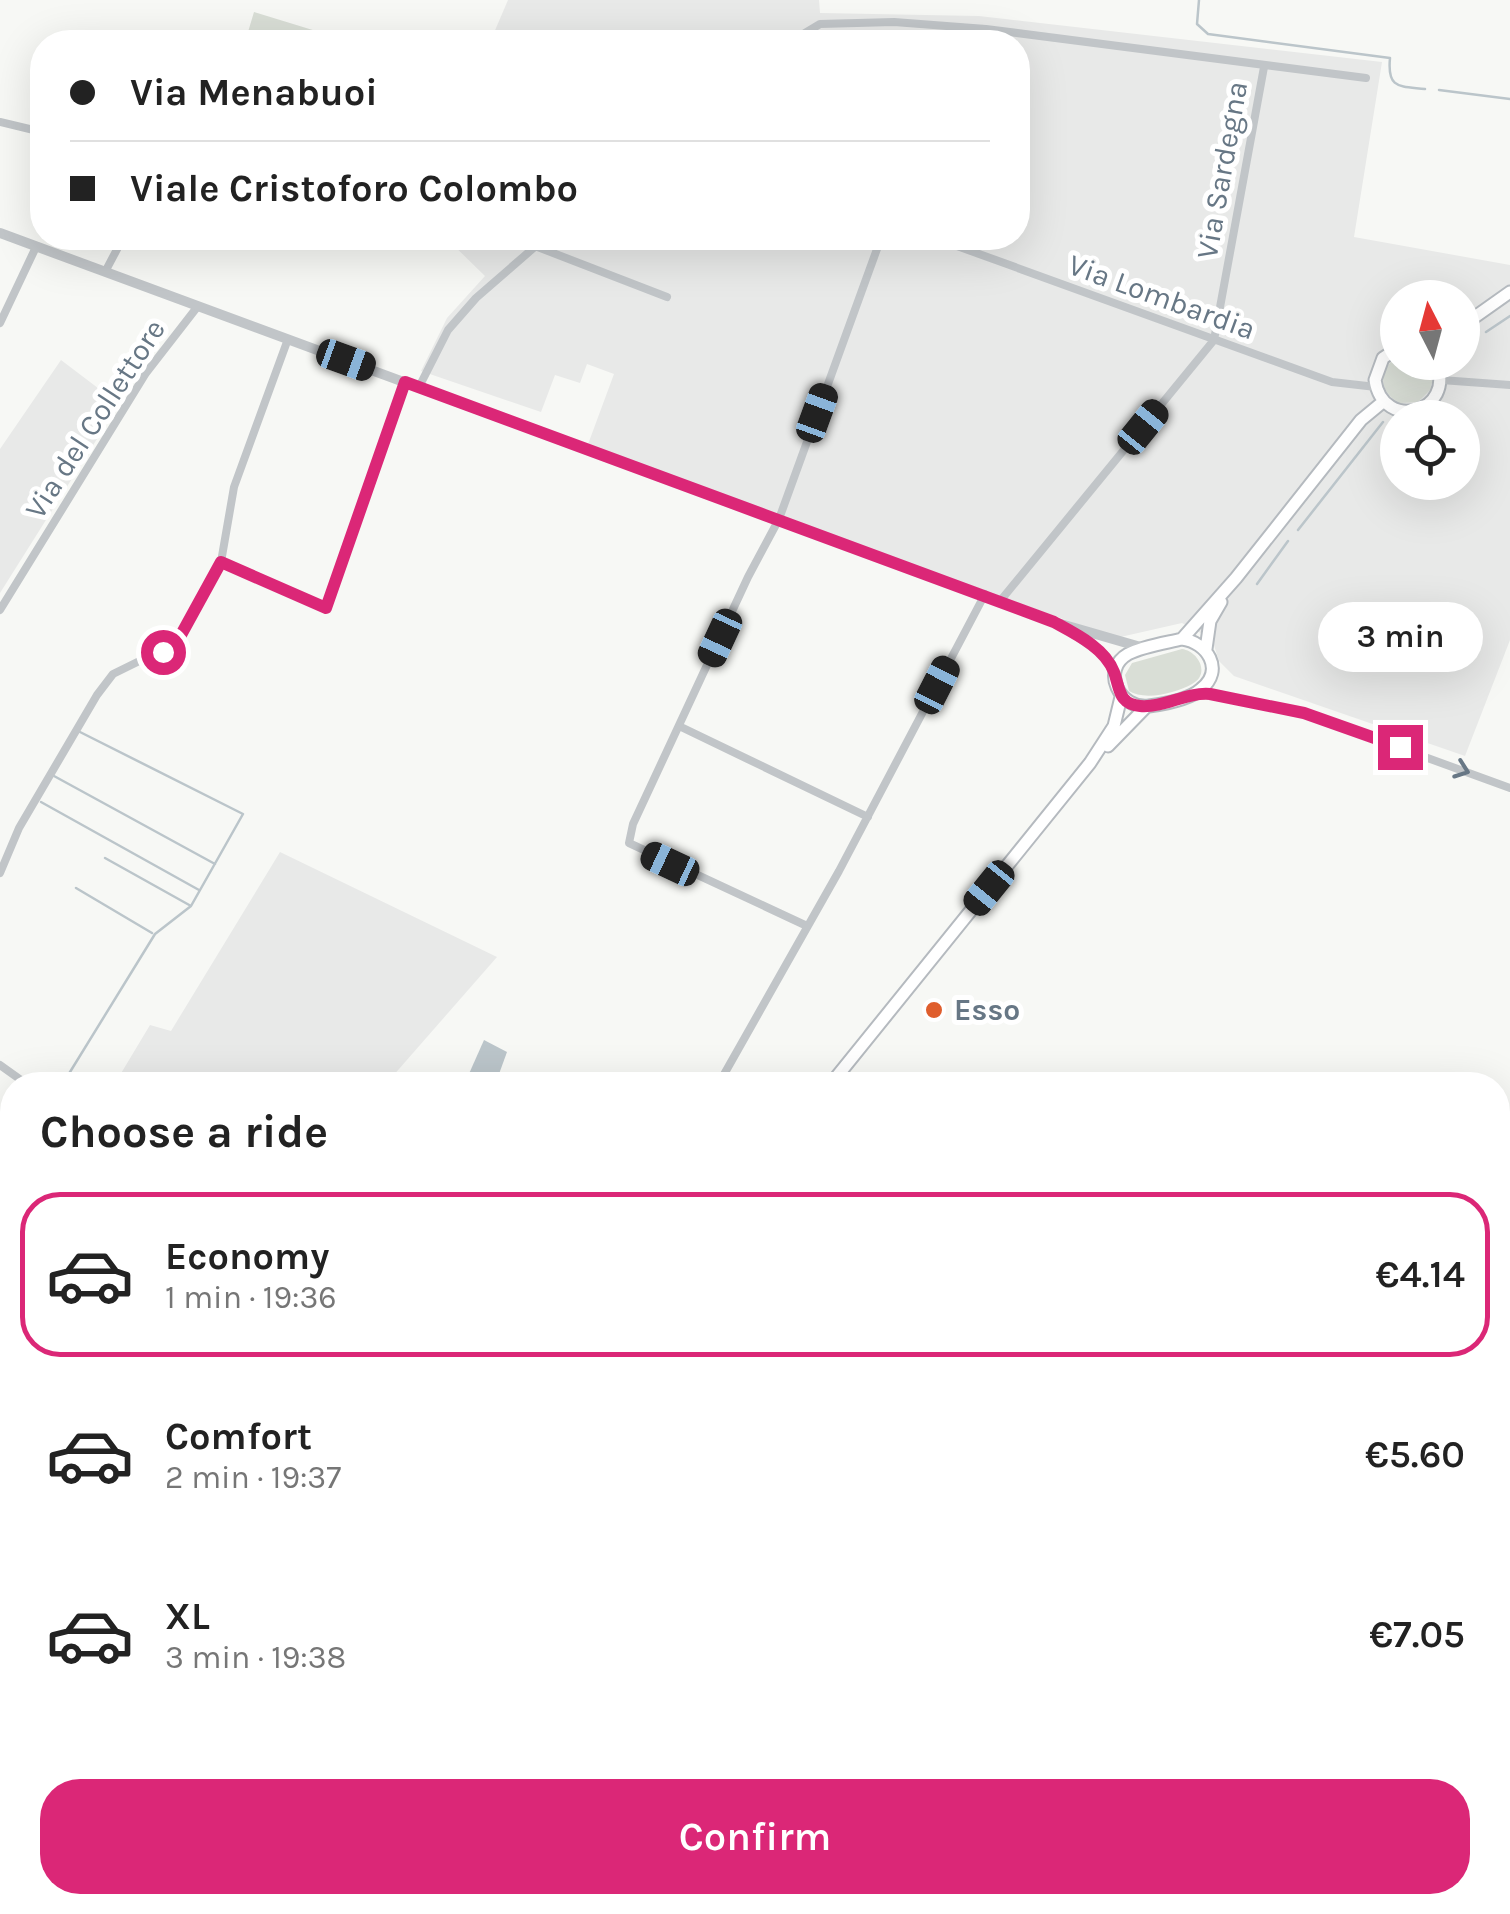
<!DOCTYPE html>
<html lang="en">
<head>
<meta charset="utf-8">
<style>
	body { margin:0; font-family:Karla,sans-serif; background:#f6f6f6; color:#222; height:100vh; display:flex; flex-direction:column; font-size:38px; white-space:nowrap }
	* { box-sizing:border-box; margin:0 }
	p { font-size:32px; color:#767676 }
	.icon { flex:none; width:55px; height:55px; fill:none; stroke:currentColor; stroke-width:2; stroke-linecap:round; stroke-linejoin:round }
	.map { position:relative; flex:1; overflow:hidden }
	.side { position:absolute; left:0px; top:1072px; width:1510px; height:842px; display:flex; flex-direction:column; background:#fff; border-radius:40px 40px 0 0; box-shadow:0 10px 40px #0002 }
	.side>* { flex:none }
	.guide { position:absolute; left:30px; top:30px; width:1000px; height:220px; border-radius:40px; box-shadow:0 10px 40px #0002; display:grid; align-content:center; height:220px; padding:0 40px; background:#fff }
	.needle { width:65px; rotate:354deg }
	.fabs { position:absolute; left:1380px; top:280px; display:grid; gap:20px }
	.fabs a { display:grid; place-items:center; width:100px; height:100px; border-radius:50%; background:#fff; box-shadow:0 10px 40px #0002; font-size:50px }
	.end { position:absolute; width:45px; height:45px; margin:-22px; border:12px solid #db2777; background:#fff; box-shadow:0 0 0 5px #fff }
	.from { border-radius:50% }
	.bubble { position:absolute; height:70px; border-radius:35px; background:#fff; box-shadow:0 10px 40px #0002; font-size:32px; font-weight:600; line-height:70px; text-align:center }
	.car { position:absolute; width:30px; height:60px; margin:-30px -15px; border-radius:12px; box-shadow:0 0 8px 2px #0007; background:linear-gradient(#222 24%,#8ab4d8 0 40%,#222 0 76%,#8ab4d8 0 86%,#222 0) }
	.guide b { display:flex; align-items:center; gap:35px; height:95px; font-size:38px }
	.guide b+b { border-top:2px solid #e0e0e0 }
	.guide i { width:25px; height:25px; background:#222 }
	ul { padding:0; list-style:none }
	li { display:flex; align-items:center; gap:30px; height:165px; margin:0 20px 15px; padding:0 20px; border:5px solid transparent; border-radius:40px }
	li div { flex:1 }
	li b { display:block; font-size:38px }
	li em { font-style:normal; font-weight:600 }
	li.current { border-color:#db2777 }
	li>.icon { width:90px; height:90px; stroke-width:1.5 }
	h2 { padding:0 40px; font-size:45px; line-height:120px }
	.primary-button { display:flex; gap:20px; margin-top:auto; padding:20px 40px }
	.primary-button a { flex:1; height:115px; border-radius:40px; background:#db2777; color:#fff; font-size:40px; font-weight:600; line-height:115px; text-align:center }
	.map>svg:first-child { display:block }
</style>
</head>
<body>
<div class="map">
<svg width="1510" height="1914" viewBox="0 0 1510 1914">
	<rect width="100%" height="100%" fill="#f7f8f5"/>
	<path fill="#e8e9e8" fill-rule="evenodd" d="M508,0H819L820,13L979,16L1382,62L1354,237L1510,265V640L1465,756L1234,676L1219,661L1212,639L1182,623L1116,638L587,447L614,374L587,364L580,383L555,375L541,412L421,371L447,318L485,276L446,238H1018V42H490ZM1398,298H1462V362H1398ZM1398,418H1462V482H1398Z
		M61,360L119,404L0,593V449Z
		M280,852L497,957L385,1085H114L150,1025L171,1031Z"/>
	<path fill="#d9ded6" d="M254,12L342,39L341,42H245Z
		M1397,357L1398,362L1426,363L1433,378L1430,390L1418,402L1400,403C1378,392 1378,370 1397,357Z
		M1182,649C1198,651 1211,674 1192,684C1177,693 1144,701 1129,691L1125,675L1132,663Z"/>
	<path fill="#bbc5ca" d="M484,1040L507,1052L495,1085H464Z"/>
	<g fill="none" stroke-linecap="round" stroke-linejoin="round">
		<path stroke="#bbc5ca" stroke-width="2.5" d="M1199,0L1197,24L1208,34L1390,58C1387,89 1399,86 1425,89
			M1439,90L1510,99
			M1486,332L1510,316
			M1298,530L1383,422
			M1257,584L1288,541
			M54,776L215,864
			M41,802L199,890
			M105,858L191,906
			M76,888L152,933
			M62,1085L155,934L191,906L243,814L80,732
			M1498,1234L1510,1240
			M0,1248L12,1255
			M0,1270L12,1277
			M1498,1297L1510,1303
			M1498,1356L1510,1362
			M895,1902L920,1914
			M800,1914L807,1902"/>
		<g stroke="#b5babf" stroke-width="15">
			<path id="secondary" d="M1462,326L1510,292
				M1398,348L1383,358L1375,380C1383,433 1457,413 1436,362
				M1182,639L1236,578L1361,420L1384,401
				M1182,639C1207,642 1225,670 1201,689C1190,699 1164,704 1149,706C1120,710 1100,670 1128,654C1143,646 1165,643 1182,639Z
				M1206,649L1210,621L1221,602
				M1108,746L1146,707
				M830,1085L1090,763L1114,726L1121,697
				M0,1191L12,1200
				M0,1746L12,1738"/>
		</g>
		<path stroke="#c1c5c8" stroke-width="8" d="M790,42L820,24L894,22L986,29L1366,78
			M0,122L42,132
			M935,238L1332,382L1376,387
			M535,246L667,297
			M105,272L123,238
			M0,323L36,247
			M1441,380L1510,385
			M419,387L448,330L476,298L545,238
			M221,562L326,607L405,382
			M1001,600L1214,340L1264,67
			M0,610L146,373L198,306
			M1198,693L1304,713L1510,788
			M679,726L868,817
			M0,873L19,828L97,695L113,674L176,643L221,562L234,487L288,339
			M807,926L629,843L633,824L748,577L779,519L881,238
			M0,1065L28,1085
			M718,1085L839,871L985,594
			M1498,1173L1510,1149
			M920,1902L943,1914
			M122,1914L133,1902"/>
		<path stroke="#c1c5c8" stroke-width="10" d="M0,233L1054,622L1144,648
			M1068,629L1104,655L1115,674"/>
		<use href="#secondary" stroke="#fff" stroke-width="11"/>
	</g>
	<defs><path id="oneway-chevron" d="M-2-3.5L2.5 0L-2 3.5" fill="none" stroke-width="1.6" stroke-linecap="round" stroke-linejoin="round" transform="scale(2.5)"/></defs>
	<use stroke="#677785" href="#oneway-chevron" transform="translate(1462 770) rotate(20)"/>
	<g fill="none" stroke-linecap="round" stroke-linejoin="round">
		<path stroke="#db2777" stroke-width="12" d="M163,652L176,644L221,562L326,608L405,382L1054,622C1076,634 1105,648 1114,672C1120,688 1118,704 1140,706C1164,708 1186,692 1210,694L1304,713L1400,747"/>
	</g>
	<circle fill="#df5e2d" stroke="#fff" stroke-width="4" cx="934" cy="1010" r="10"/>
	<g text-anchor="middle" stroke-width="10" stroke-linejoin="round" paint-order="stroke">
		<g font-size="30" fill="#677785" stroke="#fff">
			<text transform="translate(1222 170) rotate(-80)" y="10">Via Sardegna</text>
			<text transform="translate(1162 297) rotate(20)" y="10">Via Lombardia</text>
			<text transform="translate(95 419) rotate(-57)" y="10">Via del Collettore</text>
		</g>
		<g font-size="30" font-weight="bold" fill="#677785" stroke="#fff" text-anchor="start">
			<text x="954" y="1020">Esso</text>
		</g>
	</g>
</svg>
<div class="fabs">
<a><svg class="needle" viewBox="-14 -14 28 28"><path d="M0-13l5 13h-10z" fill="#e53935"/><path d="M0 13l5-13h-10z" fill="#767676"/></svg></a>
<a><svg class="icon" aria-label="locate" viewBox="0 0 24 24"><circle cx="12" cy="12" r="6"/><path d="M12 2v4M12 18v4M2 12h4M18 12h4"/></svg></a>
</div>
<i class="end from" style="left:163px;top:652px"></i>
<i class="end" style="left:1400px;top:747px"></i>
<div class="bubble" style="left:1318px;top:602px;width:165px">3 min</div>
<i class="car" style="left:346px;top:360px;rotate:110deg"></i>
<i class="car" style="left:817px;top:413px;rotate:20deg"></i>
<i class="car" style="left:1143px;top:427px;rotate:39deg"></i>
<i class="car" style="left:720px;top:638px;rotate:205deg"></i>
<i class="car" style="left:937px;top:685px;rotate:27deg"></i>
<i class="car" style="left:670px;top:864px;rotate:295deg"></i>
<i class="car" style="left:989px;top:888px;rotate:219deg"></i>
<div class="guide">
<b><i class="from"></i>Via Menabuoi</b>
<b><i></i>Viale Cristoforo Colombo</b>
</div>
<section class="side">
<h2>Choose a ride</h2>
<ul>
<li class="current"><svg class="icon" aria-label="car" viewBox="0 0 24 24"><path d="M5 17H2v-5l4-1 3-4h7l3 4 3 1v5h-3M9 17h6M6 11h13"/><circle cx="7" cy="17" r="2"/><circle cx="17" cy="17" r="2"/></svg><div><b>Economy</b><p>1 min · 19:36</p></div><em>€4.14</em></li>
<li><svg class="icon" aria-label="car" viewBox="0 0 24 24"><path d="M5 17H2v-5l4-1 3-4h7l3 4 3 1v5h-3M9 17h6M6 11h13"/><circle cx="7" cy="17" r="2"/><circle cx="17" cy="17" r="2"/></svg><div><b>Comfort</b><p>2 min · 19:37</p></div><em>€5.60</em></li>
<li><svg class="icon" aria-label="car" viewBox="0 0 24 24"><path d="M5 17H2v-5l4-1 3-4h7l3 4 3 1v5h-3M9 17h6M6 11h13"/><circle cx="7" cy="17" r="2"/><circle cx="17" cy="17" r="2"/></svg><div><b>XL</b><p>3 min · 19:38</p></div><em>€7.05</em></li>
</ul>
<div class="primary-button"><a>Confirm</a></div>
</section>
</div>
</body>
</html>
